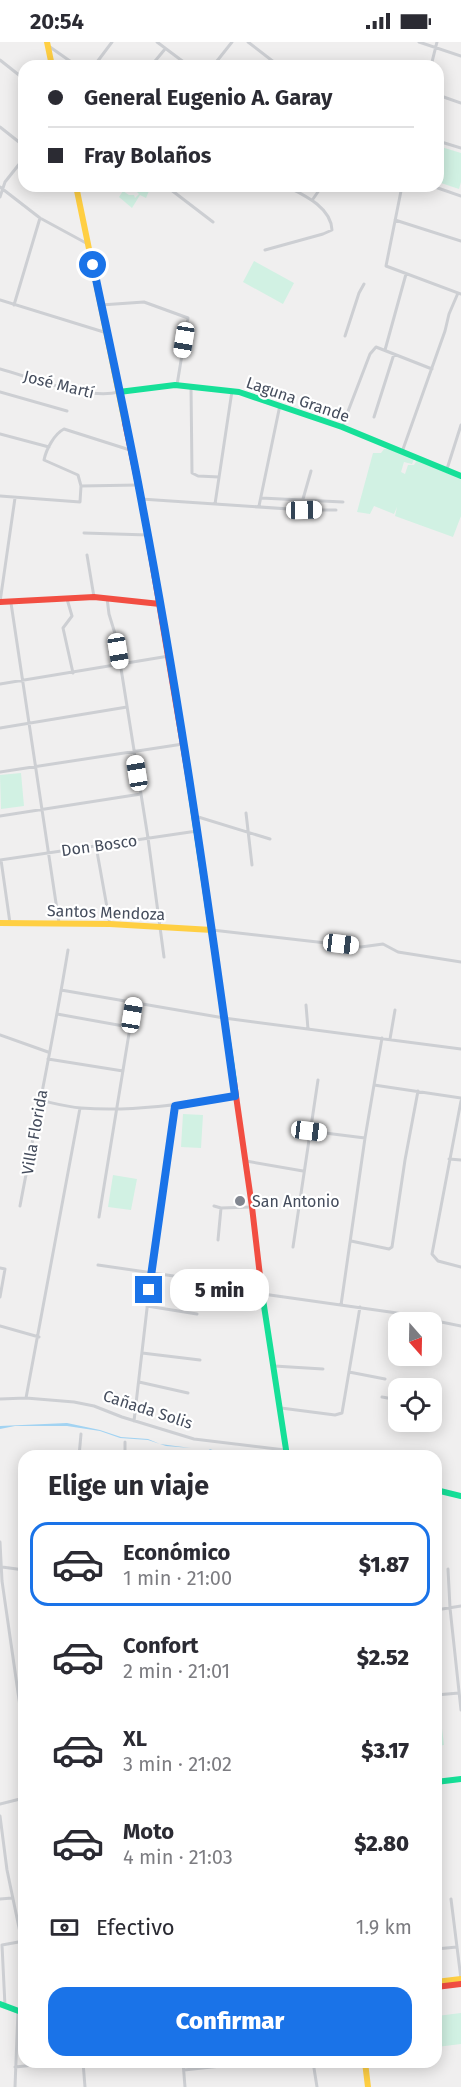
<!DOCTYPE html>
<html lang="es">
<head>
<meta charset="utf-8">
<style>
	body { margin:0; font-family:"Fira Sans",sans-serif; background:#f2f2f3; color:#2b2b33; height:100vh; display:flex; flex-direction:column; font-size:22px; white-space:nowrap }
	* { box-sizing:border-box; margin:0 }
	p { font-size:20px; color:#7c7c81 }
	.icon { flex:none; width:33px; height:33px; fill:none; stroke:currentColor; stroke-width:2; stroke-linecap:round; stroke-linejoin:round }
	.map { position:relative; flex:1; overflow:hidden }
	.drawer { position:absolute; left:18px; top:1408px; width:424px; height:618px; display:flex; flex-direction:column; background:#fff; border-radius:18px; box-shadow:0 3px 15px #0003 }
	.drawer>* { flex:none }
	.hud { position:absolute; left:18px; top:18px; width:426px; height:132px; border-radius:18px; box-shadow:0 3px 15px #0003; display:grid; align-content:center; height:132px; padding:0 30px; background:#fff }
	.needle { width:39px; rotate:160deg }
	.controls { position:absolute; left:388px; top:1270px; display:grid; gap:12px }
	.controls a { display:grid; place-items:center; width:54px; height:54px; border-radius:12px; background:#fff; box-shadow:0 3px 15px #0003; font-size:30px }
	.end { position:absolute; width:27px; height:27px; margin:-14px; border:8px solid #1a73e8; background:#fff; box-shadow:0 0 0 3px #fff }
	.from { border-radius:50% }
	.bubble { position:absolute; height:42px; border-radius:18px; background:#fff; box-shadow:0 3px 15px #0003; font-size:20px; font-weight:800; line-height:42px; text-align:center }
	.car { position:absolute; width:18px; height:36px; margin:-18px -9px; border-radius:8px; box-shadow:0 0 4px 2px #0007; background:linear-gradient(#fff 24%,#345 0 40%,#fff 0 76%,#345 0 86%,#fff 0) }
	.hud b { display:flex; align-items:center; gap:21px; height:57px; font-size:22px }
	.hud b+b { border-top:2px solid #e1e1e2 }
	.hud i { width:15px; height:15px; background:#2b2b33 }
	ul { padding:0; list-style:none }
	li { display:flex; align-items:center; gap:18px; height:84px; margin:0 12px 9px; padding:0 18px; border:3px solid transparent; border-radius:18px }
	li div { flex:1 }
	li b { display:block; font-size:22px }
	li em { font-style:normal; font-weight:800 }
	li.active { border-color:#1a73e8 }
	li>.icon { width:54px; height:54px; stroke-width:1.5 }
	h2 { padding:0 30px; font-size:27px; line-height:72px }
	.pay { display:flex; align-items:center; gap:15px; height:66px; padding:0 30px; font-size:22px }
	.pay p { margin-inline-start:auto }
	.primary-button { display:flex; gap:12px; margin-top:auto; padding:12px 30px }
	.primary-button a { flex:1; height:69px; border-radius:18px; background:#1a73e8; color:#fff; font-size:24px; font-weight:800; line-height:69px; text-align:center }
	.status { display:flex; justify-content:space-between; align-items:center; height:42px; padding:0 30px; background:#fff; direction:ltr }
	.status svg { height:16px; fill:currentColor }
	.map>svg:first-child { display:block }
</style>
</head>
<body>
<div class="status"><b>20:54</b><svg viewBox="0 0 49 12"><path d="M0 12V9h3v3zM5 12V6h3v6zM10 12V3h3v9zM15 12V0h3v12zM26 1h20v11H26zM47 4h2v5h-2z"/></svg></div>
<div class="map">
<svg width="461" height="2045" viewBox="0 0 461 2045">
	<rect width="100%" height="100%" fill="#f0efef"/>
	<path fill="#d1f1e3" d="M438,104L461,111V140L459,147L438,140Z
		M146,145L149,149L146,156L140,153L132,166L119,155L123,149L129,153H134L135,156L139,152L136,149L139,146L144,147Z
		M254,219L294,241L283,262L243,240Z
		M384,407H389L414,417L412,422L404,420L401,430L405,432L408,423H414L417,418L461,437V474L453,495L395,474L397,465L394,472L374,464L370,472L357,470L373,411H381Z
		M21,731L24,764L1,767L0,733Z
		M183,1072L203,1073L201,1106L181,1105Z
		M113,1133L137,1137L131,1168L108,1165Z
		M437,1678H441L444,1703L437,1704Z
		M461,1971V2002L437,2005V1974Z"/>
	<path fill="#a2d3f2" d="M67,1381L100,1388L121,1395L148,1397L160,1402L191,1406L166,1404L148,1398L120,1396L100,1389L67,1384H15L0,1387V1384Z"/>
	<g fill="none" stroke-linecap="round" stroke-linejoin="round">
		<path stroke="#a2d3f2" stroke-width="1.5" d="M210,1408L213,1409"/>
		<path stroke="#cdcfd3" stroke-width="3" d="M157,0L189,24
			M248,0L279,24
			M419,0L461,14
			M50,5L77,24
			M0,18L24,37
			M339,20L350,24
			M94,24L112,0
			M151,24L165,7
			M213,24L232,0
			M431,24L437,0
			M438,53L461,61
			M0,85L24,104
			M438,99L461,106
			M166,144L213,180
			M402,144L386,224L461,252
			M432,144L461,154
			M0,145L40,176L86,201
			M0,155L5,140L24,116
			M313,157L322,144
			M395,178L461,199
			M265,208L323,192L332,188C331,165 304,153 286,144
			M0,258L107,291
			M14,263L40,176
			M101,263L144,260L188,276L177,343
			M345,294L359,251L364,242
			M385,308L406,232
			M0,327C33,336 87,358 119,350
			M191,344L192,431L198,434L219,435
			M0,350L67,369
			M374,375L394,312
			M342,385L370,312L376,305L432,327
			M0,392L49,405
			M402,410L445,289L449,272L458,251
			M447,427L461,383
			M81,444L138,443
			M0,454L80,460L81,444L78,433L44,418C46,408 54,392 64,387L130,408
			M261,456L343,460
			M141,457L304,468H336
			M215,462L232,349
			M259,464L280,363
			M295,467L303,457L311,429
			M84,491L148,493
			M87,513L94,555
			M107,556L109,572L116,595L148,796L164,915
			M67,557L72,574L63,586L73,631
			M0,560L15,456
			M11,561L59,881
			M0,642L169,614
			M0,686L127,665
			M0,730L183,702
			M246,771L252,823
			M0,774L141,752
			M195,774L270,797
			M96,804L110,882
			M0,818L197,789
			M1,818L10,881
			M212,888L361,905L383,902L398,910L461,920
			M61,948L224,976L461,1007
			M306,963L308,987
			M57,972L129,985
			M0,993L48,1010
			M390,997L395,968
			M48,1017L123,1029
			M374,1043L461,1056
			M39,1058C53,1061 67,1065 81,1066C132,1070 184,1062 235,1054
			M461,1059L432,1212L438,1219L461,1225
			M309,1089L365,1096
			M449,1117L461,1118
			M246,1119L303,1129
			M20,1164C36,1079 54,994 68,908
			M214,1164L221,1166L251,1165
			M99,1175L134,961
			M218,1198L221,1166
			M351,1199L389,1207L392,1205L405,1118L418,1049
			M293,1205L318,1038
			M98,1223L208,1239
			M0,1226L5,1227L0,1255
			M263,1252L397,1271L461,1284
			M341,1263L365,1096L382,996
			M147,1264L197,1272
			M0,1284L39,1295
			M142,1311L200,1318
			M274,1324L323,1327
			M349,1330L385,1337
			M139,1340L188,1351
			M382,1355L399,1358
			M26,1356L80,1066
			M0,1357L26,1356L74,1360L94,1364L122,1375L194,1397L285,1408
			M281,1366L335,1373L342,1371L360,1265
			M134,1379L151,1232L175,1064
			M79,1414L81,1392
			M125,1414V1400
			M0,1500L2,1539L24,1692
			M2,1525L24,1528
			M448,1527L450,1566L461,1668
			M436,1568L461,1564
			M436,1653L459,1651
			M0,1762L24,1756
			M0,1774L7,1828L22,1900
			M0,1857L12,1856
			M451,1857L461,1937
			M2,1903L5,1964
			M2,1903L24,1899
			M436,1907L457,1905
			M83,2020L85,2045
			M183,2020L185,2045
			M313,2020L317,2045
			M15,2025L64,2020
			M184,2028L258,2020
			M15,2045L18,1969"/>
		<path stroke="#16e098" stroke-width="6" d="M119,350L175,343L239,350L342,385L461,434
			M189,739L234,1040
			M262,1251L287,1414
			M436,1448L461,1454
			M436,1740L461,1737
			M0,1962L24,1971"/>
		<path stroke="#ffcf43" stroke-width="6" d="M47,0L52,24
			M76,144L125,381
			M0,881L110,882L212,888
			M436,1940L461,1937
			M365,2020L368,2045"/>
		<path stroke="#f24e42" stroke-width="6" d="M125,381L143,466L189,739
			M0,560L94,555L160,562
			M234,1040L252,1165L262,1251
			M436,1945L461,1942"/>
	</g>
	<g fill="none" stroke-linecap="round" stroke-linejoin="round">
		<path stroke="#1a73e8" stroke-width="8" d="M93,223C110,304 128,385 143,467C180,661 208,858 235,1054L175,1064L149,1248"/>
	</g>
	<circle fill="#818690" stroke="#fff" stroke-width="2" cx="240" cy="1159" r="6"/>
	<g text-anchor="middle" stroke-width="4.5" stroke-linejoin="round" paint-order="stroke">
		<g font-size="16" fill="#454d5d" stroke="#fff">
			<text transform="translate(59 342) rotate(14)" y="6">José Martí</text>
			<text transform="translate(298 357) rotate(19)" y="6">Laguna Grande</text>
			<text transform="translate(99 803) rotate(-8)" y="6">Don Bosco</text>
			<text transform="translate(106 870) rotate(2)" y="6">Santos Mendoza</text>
			<text transform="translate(34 1090) rotate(-80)" y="6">Villa Florida</text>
			<text transform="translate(148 1367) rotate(18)" y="6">Cañada Solis</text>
		</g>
		<g font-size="16" fill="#454d5d" stroke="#fff" text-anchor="start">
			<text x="252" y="1165">San Antonio</text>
		</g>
	</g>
</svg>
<div class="controls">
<a><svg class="needle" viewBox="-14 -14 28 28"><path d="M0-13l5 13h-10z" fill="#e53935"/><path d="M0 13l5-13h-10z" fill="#7c7c81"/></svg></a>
<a><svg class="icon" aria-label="locate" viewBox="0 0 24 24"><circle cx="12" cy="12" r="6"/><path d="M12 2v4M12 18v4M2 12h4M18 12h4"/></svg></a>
</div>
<i class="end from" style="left:93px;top:223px"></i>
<i class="end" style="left:149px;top:1248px"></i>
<div class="bubble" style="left:170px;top:1227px;width:99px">5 min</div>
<i class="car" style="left:184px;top:298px;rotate:189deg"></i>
<i class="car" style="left:304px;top:468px;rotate:89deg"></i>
<i class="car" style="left:118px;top:609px;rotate:171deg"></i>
<i class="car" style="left:137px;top:731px;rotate:351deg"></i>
<i class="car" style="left:341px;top:902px;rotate:97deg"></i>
<i class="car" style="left:132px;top:973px;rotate:9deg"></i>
<i class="car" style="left:309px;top:1089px;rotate:97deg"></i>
<div class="hud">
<b><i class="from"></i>General Eugenio A. Garay</b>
<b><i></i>Fray Bolaños</b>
</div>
<section class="drawer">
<h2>Elige un viaje</h2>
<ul>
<li class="active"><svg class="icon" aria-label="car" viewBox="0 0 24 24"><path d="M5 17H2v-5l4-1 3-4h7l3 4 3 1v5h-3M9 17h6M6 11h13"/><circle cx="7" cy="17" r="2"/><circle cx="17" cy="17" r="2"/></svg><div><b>Económico</b><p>1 min · 21:00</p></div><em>$1.87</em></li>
<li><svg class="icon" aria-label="car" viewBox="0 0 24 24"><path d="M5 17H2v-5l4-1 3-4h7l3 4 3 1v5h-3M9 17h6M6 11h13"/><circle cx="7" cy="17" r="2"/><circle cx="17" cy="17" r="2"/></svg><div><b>Confort</b><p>2 min · 21:01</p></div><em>$2.52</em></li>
<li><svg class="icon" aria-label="car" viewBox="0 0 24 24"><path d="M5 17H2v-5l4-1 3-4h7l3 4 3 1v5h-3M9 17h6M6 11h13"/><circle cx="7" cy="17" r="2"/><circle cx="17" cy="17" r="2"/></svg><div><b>XL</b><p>3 min · 21:02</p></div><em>$3.17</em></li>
<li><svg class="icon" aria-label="car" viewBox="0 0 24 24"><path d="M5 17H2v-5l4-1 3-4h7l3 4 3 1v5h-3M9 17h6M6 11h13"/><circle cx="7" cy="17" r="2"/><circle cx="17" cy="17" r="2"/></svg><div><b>Moto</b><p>4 min · 21:03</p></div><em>$2.80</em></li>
</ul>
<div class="pay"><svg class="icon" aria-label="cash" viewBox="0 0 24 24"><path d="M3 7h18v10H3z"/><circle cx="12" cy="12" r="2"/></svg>Efectivo<p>1.9 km</p></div>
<div class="primary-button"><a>Confirmar</a></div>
</section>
</div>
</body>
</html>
